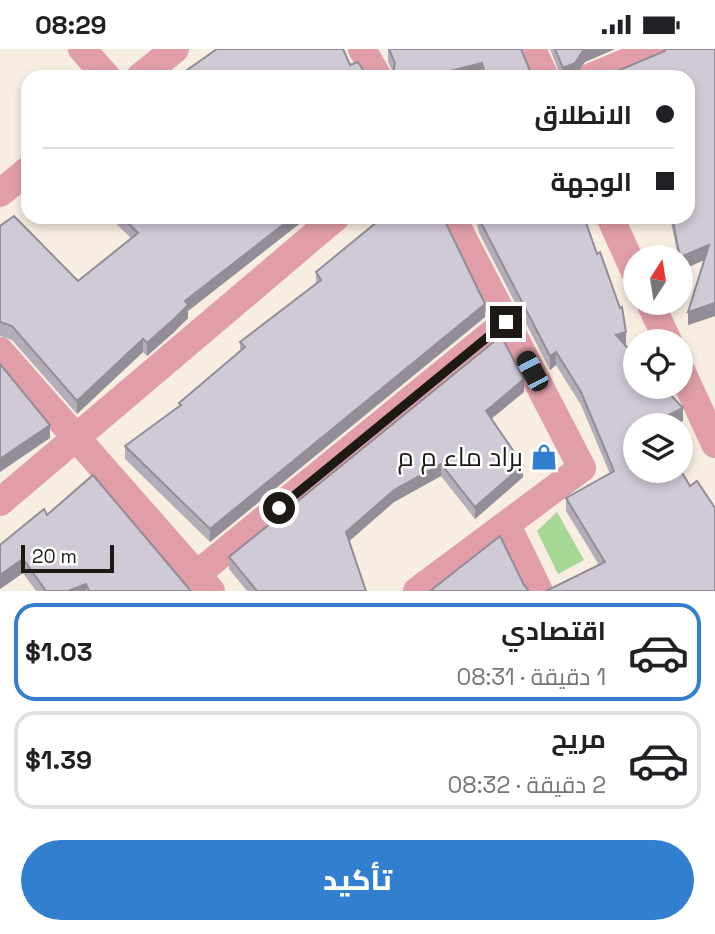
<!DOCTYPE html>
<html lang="ar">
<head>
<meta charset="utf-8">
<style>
	body { margin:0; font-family:"Space Grotesk",Cairo,sans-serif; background:#f2f2f2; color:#202124; direction:rtl; height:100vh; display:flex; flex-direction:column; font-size:26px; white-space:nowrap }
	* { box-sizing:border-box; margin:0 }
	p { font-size:23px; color:#757577 }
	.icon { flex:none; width:38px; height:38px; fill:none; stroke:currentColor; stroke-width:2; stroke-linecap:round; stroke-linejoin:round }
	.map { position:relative; height:542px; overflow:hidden; direction:ltr }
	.drawer { display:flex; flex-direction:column; background:#fff; flex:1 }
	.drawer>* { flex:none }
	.guide { position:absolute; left:21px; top:21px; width:674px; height:154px; border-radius:21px; box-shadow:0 4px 10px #0003; direction:rtl; display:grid; align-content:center; height:154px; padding:0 21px; background:#fff }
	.needle { width:46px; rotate:12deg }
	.fabs { position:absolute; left:623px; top:196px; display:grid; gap:14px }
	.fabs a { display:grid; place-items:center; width:70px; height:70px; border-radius:50%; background:#fff; box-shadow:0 4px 10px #0003; font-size:35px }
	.scale { position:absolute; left:21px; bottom:18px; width:93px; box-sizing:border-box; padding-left:7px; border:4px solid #1d1a16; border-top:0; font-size:19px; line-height:24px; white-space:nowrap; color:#1d1a16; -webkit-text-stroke:5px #fff; paint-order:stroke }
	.end { position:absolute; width:32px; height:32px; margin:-16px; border:9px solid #1d1a16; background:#fff; box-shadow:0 0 0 4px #fff }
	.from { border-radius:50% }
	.car { position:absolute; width:21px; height:42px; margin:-21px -10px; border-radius:9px; box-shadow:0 0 5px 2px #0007; background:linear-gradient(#222 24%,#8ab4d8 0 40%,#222 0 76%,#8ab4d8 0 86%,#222 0) }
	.guide b { display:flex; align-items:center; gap:24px; height:66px; font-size:26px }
	.guide b+b { border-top:2px solid #e0e0e0 }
	.guide i { width:18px; height:18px; background:#202124 }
	ul { padding:12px 0 0; list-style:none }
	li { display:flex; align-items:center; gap:21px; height:98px; margin:0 14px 10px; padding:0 7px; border:4px solid #e0e0e0; border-radius:21px }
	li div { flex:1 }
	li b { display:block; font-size:26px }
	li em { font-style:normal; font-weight:800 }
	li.current { border-color:#327fcf }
	li>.icon { width:63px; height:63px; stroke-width:1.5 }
	.primary-button { display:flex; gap:14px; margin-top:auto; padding:14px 21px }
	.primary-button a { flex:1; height:80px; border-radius:42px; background:#327fcf; color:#fff; font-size:28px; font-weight:800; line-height:80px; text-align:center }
	.status { display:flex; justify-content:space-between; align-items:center; height:49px; padding:0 35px; background:#fff; direction:ltr }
	.status svg { height:19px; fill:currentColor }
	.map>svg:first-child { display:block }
</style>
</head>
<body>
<div class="status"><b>08:29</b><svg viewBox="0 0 49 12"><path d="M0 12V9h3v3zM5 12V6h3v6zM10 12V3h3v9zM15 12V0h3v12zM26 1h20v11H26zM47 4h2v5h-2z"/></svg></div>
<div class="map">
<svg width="715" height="542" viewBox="0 0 715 542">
	<rect width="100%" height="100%" fill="#f7ede1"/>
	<path fill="#a6d793" d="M557,463L584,511L558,525L537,482Z"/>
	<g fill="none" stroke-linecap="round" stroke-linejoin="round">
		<path stroke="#e19ea8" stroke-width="28" d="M82,0L107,28
			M362,0L378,28
			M532,0L545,28
			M140,28L175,0
			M591,28L658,0
			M0,144L28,121
			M610,168L635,223
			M650,254L668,292
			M0,302L211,542
			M681,321L715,395
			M0,453L336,168
			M507,476L539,542
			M196,526L506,273
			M417,542L582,419L452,168"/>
	</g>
	<path fill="#b3adb8" d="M388,0H521L531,28H482L393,23L388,13Z
		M550,0H615L585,13L575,27L571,28H561Z
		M715,0V267L688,276L705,211L681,221V208H678L670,168H688L665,2Z
		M109,168H308L188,262V269L173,284L147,307L143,303L77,365L12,291L0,287V177L78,232L131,189Z
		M476,168H584L626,296L683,372L635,376L690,437L715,459L599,516L566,462V449L610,425L581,356L556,316L550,321L479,184Z
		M316,223L485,268L210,493L125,410V397L179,357V354L240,302V293L316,235Z
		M524,343L491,370L523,428L475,470L441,427L394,453L349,492L366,542H247L229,520V508Z
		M47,466L185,535L191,542H36L23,524L0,540V496Z"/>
	<path fill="#928d96" d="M584,0H615L585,13L575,27L571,28H563V19Z
		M482,14V27L426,28Z
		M531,24V28H519Z
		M293,168H308L188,262V269L173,284L147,307V294L185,252Z
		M709,196V209L681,221V208Z
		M715,254V267L688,276V263Z
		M485,255V268L210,493V480Z
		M626,283V296L616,286Z
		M143,290V303L77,365V352Z
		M556,303V316L550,321V307Z
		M524,330V343L486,374V362Z
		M683,359V372L675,376H652V374Z
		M50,376V389L0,423V410Z
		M441,415V427L394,453L346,495V483L394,441Z
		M523,416V428L475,470V458Z
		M23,510V524L0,540V526Z
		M86,535V542H68Z"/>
	<path fill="#d0c9d6" stroke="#928d96" stroke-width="2" d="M217,0H343L350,16L358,13L368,28H177Z
		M389,0H521L531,24L519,28H486L482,14L426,28H384L393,23L395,14Z
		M555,0H584L575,14L563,19Z
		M666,0H715V254L688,263L709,196L680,208L672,168H688V28H603L665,2Z
		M14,167L78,232L138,184L122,168H293L185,252L188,256L173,271L147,294L143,290L77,352L12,277L0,273V177Z
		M383,168H443L485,255L210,480L125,397L181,356L179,354L245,298L240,293L321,231L316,223Z
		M478,168H584L597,205L600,203L620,259L622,258L626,283L616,286L635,307V338H663L683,359L652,374L653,376H635V422H681L690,437L697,432L715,459V542H546L605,513L566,449L614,422L581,343L556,303L550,307Z
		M501,287L524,330L486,362L523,416L475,458L441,415L394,441L346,483L366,542H257L229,508Z
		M0,315L50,376L0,410Z
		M93,426L185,535L191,542H89L86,535L68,542H46L23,510L0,526V496L44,460L47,466Z
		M500,487L524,536L529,542H430Z"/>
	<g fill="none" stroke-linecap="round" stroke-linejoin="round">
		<path stroke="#1d1a16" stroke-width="9" d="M279,459L506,273"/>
	</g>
	<defs>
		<g id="shop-bare" transform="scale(2.1)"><path d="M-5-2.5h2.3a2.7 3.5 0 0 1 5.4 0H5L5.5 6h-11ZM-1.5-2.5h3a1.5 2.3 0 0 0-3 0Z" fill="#327fcf" stroke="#fff" stroke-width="2.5" paint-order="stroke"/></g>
	</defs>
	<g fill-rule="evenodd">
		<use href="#shop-bare" x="544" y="408"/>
	</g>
	<g text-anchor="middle" stroke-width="5" stroke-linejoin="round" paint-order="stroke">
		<g font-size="26" fill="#1d1a16" stroke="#fff" text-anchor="end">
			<text x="523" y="417">براد ماء م م</text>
		</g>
	</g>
</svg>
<div class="fabs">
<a><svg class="needle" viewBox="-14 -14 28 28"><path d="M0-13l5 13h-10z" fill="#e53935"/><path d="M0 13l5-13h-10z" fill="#757577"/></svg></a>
<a><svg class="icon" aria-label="locate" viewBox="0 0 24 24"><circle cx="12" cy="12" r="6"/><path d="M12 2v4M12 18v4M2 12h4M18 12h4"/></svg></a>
<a><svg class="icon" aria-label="layers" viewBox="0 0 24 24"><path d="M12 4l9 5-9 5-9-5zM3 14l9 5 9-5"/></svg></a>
</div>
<div class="scale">20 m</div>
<i class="end from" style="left:279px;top:459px"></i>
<i class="end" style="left:506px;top:273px"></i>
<i class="car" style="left:532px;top:322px;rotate:332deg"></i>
<div class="guide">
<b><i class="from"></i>الانطلاق</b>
<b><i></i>الوجهة</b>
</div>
</div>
<section class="drawer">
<ul>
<li class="current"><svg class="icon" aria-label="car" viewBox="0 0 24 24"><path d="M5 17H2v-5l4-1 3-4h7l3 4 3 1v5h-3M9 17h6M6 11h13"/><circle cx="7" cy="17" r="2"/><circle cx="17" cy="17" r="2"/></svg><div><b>اقتصادي</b><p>1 دقيقة · 08:31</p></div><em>$1.03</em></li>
<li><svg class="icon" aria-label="car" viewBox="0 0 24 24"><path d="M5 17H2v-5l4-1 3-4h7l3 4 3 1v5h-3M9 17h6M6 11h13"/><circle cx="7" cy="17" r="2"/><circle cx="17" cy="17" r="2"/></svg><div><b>مريح</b><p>2 دقيقة · 08:32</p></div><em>$1.39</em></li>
</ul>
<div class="primary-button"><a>تأكيد</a></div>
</section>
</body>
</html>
